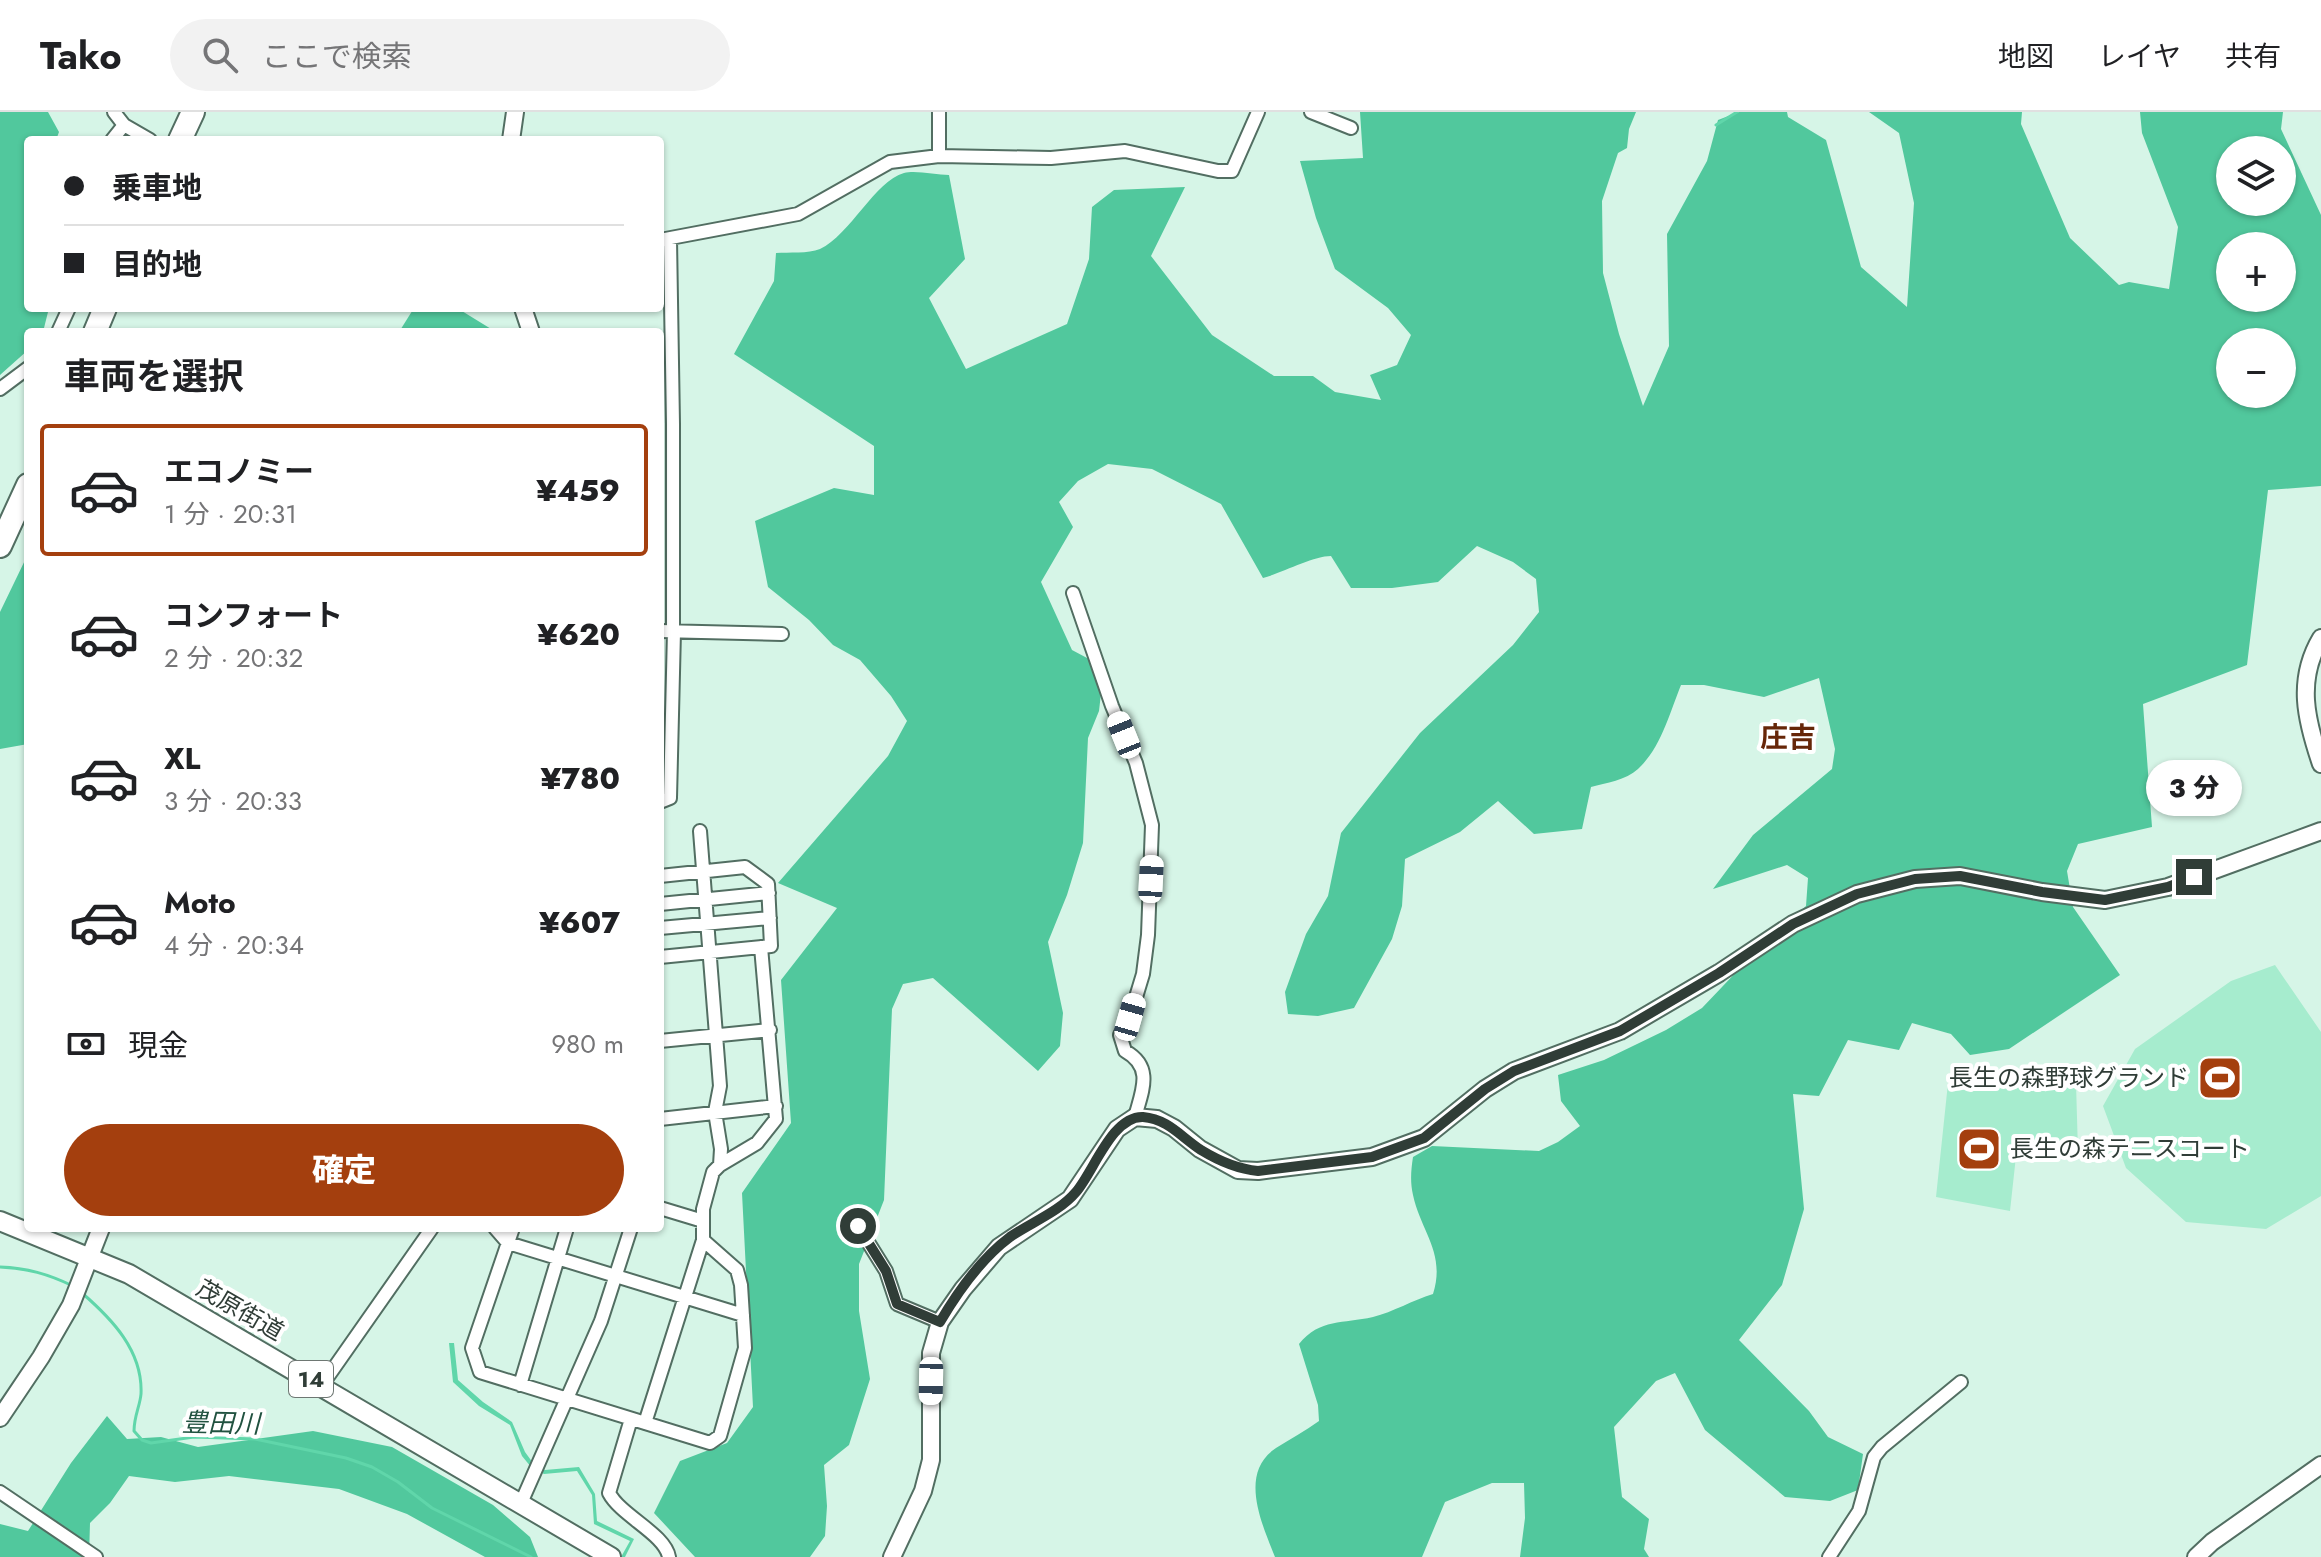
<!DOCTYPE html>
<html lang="ja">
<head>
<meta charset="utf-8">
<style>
	body { margin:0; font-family:Jost,"Noto Sans JP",sans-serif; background:#f2f2f2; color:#202124; height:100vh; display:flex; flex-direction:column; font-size:30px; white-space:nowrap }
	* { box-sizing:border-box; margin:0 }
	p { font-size:26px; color:#757577 }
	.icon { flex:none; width:44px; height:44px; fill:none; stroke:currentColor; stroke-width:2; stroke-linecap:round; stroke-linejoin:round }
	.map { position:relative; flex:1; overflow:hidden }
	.panel { position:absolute; left:24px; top:216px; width:640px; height:904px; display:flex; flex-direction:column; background:#fff; border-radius:8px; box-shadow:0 2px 6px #0004 }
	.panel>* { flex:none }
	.top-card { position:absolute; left:24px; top:24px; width:640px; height:176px; border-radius:8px; box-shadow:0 2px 6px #0004; display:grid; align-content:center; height:176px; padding:0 40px; background:#fff }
	.controls { position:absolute; left:2216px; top:24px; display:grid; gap:16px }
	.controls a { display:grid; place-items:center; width:80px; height:80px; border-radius:50%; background:#fff; box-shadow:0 2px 6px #0004; font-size:40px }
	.end { position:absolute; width:36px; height:36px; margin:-18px; border:10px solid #303d37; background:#fff; box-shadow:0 0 0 4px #fff }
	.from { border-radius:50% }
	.bubble { position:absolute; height:56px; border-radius:28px; background:#fff; box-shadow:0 2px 6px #0004; font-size:26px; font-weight:800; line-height:56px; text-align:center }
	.car { position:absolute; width:24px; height:48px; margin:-24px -12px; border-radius:10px; box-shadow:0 0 6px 2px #0007; background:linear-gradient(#fff 24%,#345 0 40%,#fff 0 76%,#345 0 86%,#fff 0) }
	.top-card b { display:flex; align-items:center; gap:28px; height:76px; font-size:30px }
	.top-card b+b { border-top:2px solid #e0e0e0 }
	.top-card i { width:20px; height:20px; background:#202124 }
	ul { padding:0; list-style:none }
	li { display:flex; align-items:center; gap:24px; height:132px; margin:0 16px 12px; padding:0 24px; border:4px solid transparent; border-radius:8px }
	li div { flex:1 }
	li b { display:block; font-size:30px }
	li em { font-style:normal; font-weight:800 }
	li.active { border-color:#a43f0e }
	li>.icon { width:72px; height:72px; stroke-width:1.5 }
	h2 { padding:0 40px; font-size:36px; line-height:96px }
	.pay { display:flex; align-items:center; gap:20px; height:88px; padding:0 40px; font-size:30px }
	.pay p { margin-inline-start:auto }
	.cta { display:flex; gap:16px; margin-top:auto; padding:16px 40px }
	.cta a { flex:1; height:92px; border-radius:48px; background:#a43f0e; color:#fff; font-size:32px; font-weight:800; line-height:92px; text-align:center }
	header { display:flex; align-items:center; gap:48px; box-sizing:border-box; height:112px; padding:0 40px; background:#fff; border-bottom:2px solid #e0e0e0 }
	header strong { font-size:38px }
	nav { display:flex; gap:44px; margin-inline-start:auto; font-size:28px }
	.search { width:560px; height:72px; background:#f2f2f2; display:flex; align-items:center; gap:20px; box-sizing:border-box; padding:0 28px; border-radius:44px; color:#757577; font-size:30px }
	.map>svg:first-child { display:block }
</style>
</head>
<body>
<header>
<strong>Tako</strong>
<div class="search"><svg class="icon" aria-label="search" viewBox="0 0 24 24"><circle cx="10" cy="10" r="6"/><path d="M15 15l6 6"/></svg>ここで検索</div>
<nav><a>地図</a><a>レイヤ</a><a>共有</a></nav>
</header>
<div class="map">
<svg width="2321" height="1445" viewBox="0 0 2321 1445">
	<rect width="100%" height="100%" fill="#d6f5e7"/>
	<path fill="#a6ecce" d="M2275,853L2321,920V1084L2266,1117L2186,1110L2126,1056L2103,994L2135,937L2231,869Z
		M1948,971H2076L2078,1040L2017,1035L2010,1099L1936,1085Z"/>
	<path fill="#51c89d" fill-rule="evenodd" d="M0,0H48L59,20L56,28H28V196H49L43,220H28V238L0,263Z
		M1360,0H1636L1629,17L1627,36L1618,41L1602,89L1603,161L1619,222L1643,294L1669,234L1667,122L1707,49L1718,8L1739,0H1787L1788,5L1826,28L1861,155L1907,195L1914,91L1899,21L1869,0H2022L2021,12L2070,126L2119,173L2129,170L2169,177L2178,115L2142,21L2140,0H2283L2281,17L2321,103V374L2268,378L2247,553L2143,592L2152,715L2078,732L2067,759L2073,795L2120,863L2009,937L1970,943L1951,922L1912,911L1899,938L1848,928L1819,984L1793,982L1804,1097L1782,1173L1739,1228L1809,1299L1828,1325L1863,1342L1858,1378L1830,1389L1785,1385L1705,1318L1675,1261L1656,1269L1614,1315L1622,1385L1649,1407L1644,1437L1649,1445H1520L1525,1406L1524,1371H1492L1445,1390L1422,1445H1275C1262,1412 1238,1361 1276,1336C1290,1327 1305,1319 1319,1309L1318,1293L1299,1232C1320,1206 1343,1212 1373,1205C1393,1200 1413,1188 1433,1182C1446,1141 1421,1120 1413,1083C1410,1070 1411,1058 1413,1045L1432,1034L1539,1039L1558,1030L1580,1014L1561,989L1558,963L1604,948L1666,918L1702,896L1762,833L1806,794L1808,766L1787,753L1713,777L1753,723L1832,657L1835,637L1819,566L1764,585L1704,573H1681C1670,600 1661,636 1638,657C1626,668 1606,671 1591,675L1582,717L1534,722L1498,689L1460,720L1405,747L1402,794L1392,827L1354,896L1318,904L1288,902L1285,880L1306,822L1328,784L1341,721L1420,621L1513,533L1539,500L1536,467L1513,450L1477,434L1438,470L1392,476H1351L1331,444C1313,444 1282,461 1263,466L1221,392L1152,357L1108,352L1078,369L1059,390L1073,415L1041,470L1072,538L1104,555L1099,599L1088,626L1083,731L1067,783L1048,830L1063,901L1060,934L1038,959L933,866L903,872L892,897L884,1088L859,1152V1199L870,1267L849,1333L824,1353L827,1394L825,1424L810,1445H695L654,1401L680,1349L727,1331L753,1295L742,1081L791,1011L781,868L837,796L778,771L888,644L907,609L891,584L860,548L833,533L809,508L768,475L755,409L834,376L874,383V334L734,242L774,169L776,141C789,140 808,142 820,137C850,123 875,69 904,61C916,58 936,63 949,63L965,147L929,186L966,257L1067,212L1089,147L1092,95L1114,78L1185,75L1151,144L1212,223L1274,264H1313L1335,280L1381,288L1370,263L1397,253L1411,223L1388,196L1335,157L1316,106L1300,49L1363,46ZM2230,38H2282V90H2230ZM2230,134H2282V186H2230ZM2230,230H2282V282H2230Z
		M414,196H457L496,220H399Z
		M28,442V632L0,637V500Z
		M107,1304L127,1327L161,1325L198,1335L313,1319L392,1335L493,1393L530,1425L538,1445H485L407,1402L339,1377L229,1364L175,1370L129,1364L110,1391L90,1411L89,1445H0V1412L28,1419L71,1351Z"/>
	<path fill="#60d6aa" d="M449,1231H454L458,1268L483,1290L512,1310L525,1340L533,1351L545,1358L579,1355L595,1382L597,1409L634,1427L625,1445H621L630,1429L594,1412L592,1383L577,1359L544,1362L531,1355L522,1344L510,1313L479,1294L453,1270Z"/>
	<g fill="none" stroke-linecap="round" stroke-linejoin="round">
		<path stroke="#60d6aa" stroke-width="3" d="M1716,13L1737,0
			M0,1155C27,1156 48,1162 73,1174
			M82,1181C112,1207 143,1239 141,1282C140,1294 134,1304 134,1319L142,1328L151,1331L194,1325L255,1327L346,1346L372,1355L398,1370L432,1396L531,1445"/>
		<g stroke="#526e62" stroke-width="16">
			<path id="street" d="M114,0L124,13L150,28
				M1311,0L1351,16
				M112,28L124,13
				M939,44V0
				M670,127L673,312V519
				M660,128L798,102L890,50L939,44L1051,46L1125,39L1218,59H1232L1258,0
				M58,220L69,196
				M0,277L28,256
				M1073,481L1112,594L1136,651L1152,713L1148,823L1143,862L1130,905L1120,923L1125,939C1154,955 1142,979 1135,1005
				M660,519L782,522
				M660,690L670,686L674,519
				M700,719L720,974L715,1000L721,1037L720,1053
				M660,764L745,755L768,772L771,834L660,845
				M660,792L769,781
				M660,816L770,806
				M660,929L770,918
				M660,1007L776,994
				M660,1096L703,1109
				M858,1114L886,1159L897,1192L940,1210
				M495,1116L508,1131L743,1203
				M513,1116L472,1236L480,1260L710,1331L720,1324L745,1236L741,1173L737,1158L703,1128V1097L713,1060L720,1053L757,1031L776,1007L761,835
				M322,1273L432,1116
				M520,1273L567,1116
				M631,1307L609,1381C621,1404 665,1422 669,1445
				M645,1311L703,1128
				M0,1380L96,1445
				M521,1391L601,1209L631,1116
				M1829,1445L1859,1399L1874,1345L1882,1335L1961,1270"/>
		</g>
		<g stroke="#526e62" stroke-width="20">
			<path id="secondary" d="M511,28L515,0
				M523,196L531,220
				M2321,526C2296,568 2306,608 2321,652
				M0,1306L41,1245L71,1193L101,1116
				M892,1445L923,1379L931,1348V1241L940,1210L963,1177L999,1135L1070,1087L1117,1017L1135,1005L1157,1007L1174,1016L1200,1037L1238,1058L1258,1059L1372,1045L1424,1026L1485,977L1514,959L1620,919L1719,861L1793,812L1857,782L1915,767L1960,764L2042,780L2105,788L2168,775L2321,719
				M2196,1445L2212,1430L2321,1353"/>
		</g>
		<g stroke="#526e62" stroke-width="22">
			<path id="primary" d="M0,1109L129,1162L611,1445"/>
		</g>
		<g stroke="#526e62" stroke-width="26">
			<path id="highway" d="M180,28L193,0
				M95,220L105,196
				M0,434L28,373"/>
		</g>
		<use href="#street" stroke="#fff" stroke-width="12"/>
		<use href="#secondary" stroke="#fff" stroke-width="16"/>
		<use href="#primary" stroke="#fff" stroke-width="18"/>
		<use href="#highway" stroke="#fff" stroke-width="22"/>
	</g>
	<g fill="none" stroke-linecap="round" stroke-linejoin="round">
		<path stroke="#303d37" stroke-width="10" d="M858,1114L886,1159L897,1192L940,1210C957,1181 982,1146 1010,1125C1032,1110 1059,1100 1076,1080C1094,1059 1112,1004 1143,1005C1168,1007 1181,1025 1201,1038C1219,1049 1237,1057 1258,1059L1372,1045L1424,1026L1485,977L1514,959L1620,919L1719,861L1793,812L1857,782L1915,767L1960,764L2042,780L2105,788L2168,775L2194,765"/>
	</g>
	<defs>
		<g id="stadium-square" transform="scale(2.3)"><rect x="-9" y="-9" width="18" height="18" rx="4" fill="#a43f0e" stroke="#fff"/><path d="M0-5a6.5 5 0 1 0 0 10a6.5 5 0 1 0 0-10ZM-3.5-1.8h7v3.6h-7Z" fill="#fff"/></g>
	</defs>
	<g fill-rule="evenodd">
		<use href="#stadium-square" x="2220" y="966"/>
		<use href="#stadium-square" x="1979" y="1037"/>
	</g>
	<g text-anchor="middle" stroke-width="8" stroke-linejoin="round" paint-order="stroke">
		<rect fill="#fff" stroke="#6e7773" stroke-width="2" x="289" y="1249" width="44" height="36" rx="6"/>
		<g font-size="22" font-weight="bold" fill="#303d37">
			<text x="311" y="1275">14</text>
		</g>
		<g font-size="24" fill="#303d37" stroke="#fff" text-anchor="end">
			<text x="2189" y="974">長生の森野球グランド</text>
			<text x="2010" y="1045" text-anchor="start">長生の森テニスコート</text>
		</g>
		<g font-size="24" fill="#303d37" stroke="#fff">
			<text transform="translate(240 1198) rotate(30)" y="8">茂原街道</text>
		</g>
		<g font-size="26" font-style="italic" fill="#215240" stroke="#fff">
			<text transform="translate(221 1311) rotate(1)" y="9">豊田川</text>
		</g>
		<g font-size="28" font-weight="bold" fill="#662608" stroke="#fff">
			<text x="1788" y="635">庄吉</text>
		</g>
	</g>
</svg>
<div class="controls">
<a><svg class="icon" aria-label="layers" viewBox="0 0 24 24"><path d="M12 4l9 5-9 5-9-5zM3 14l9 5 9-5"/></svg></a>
<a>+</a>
<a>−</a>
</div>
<i class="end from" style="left:858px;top:1114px"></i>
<i class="end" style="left:2194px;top:765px"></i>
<div class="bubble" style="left:2146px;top:648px;width:96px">3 分</div>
<i class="car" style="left:1124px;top:623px;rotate:338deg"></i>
<i class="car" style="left:1151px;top:767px;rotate:3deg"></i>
<i class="car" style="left:1130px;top:905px;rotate:16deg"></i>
<i class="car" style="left:931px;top:1269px;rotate:181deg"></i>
<div class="top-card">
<b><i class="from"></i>乗車地</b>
<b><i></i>目的地</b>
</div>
<section class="panel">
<h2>車両を選択</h2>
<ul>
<li class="active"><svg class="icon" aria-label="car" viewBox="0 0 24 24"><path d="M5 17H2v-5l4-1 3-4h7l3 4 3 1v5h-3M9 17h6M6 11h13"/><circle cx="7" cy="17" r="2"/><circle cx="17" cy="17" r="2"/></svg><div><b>エコノミー</b><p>1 分 · 20:31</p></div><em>¥459</em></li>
<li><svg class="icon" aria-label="car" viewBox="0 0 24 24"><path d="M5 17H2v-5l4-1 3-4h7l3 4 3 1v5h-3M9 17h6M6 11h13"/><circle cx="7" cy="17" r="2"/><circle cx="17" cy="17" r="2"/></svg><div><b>コンフォート</b><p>2 分 · 20:32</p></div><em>¥620</em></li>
<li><svg class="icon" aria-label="car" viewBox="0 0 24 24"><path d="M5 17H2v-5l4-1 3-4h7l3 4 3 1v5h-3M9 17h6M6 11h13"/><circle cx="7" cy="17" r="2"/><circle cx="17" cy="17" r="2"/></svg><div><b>XL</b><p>3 分 · 20:33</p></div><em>¥780</em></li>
<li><svg class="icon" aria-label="car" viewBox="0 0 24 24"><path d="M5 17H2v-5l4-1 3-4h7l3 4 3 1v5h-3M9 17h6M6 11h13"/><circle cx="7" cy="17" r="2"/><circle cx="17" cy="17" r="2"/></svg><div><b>Moto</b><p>4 分 · 20:34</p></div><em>¥607</em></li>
</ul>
<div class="pay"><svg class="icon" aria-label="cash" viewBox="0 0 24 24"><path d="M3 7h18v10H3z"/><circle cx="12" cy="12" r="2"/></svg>現金<p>980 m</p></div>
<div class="cta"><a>確定</a></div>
</section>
</div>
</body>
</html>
